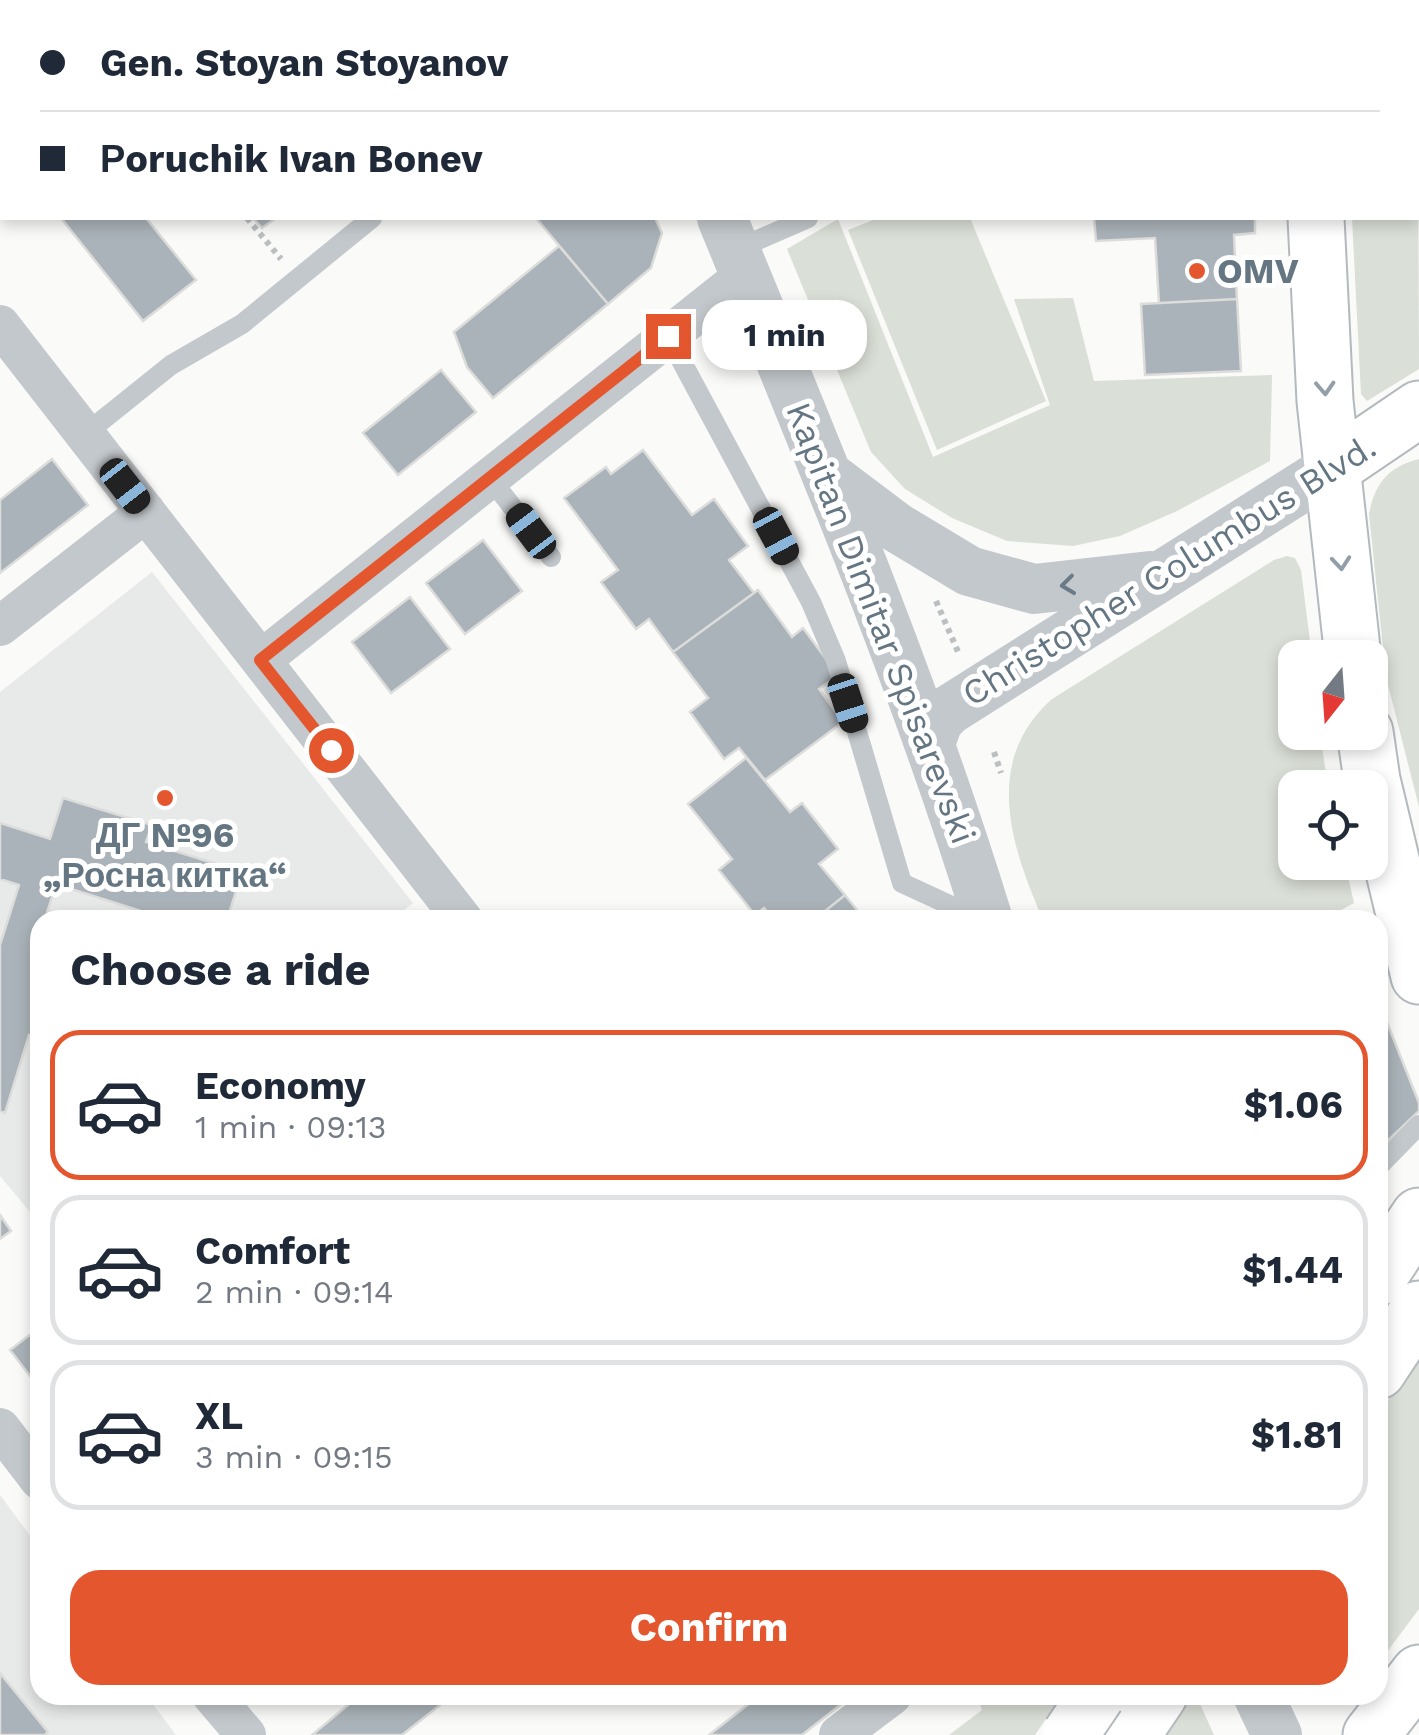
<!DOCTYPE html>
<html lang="en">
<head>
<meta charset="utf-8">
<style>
	body { margin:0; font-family:"Work Sans",sans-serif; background:#f2f2f3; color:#1f2937; height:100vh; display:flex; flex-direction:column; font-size:38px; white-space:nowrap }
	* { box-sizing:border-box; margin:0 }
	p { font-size:32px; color:#747a83 }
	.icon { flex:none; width:55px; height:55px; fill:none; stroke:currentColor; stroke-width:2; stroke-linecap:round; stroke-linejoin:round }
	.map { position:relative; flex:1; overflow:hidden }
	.sheet { position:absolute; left:30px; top:910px; width:1358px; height:795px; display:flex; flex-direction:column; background:#fff; border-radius:30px; box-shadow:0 5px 15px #0003 }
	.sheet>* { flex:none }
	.banner { position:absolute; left:0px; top:0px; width:1420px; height:220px; box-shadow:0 5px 15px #0003; display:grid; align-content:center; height:220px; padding:0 40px; background:#fff }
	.needle { width:65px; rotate:197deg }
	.tools { position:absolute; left:1278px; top:640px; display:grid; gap:20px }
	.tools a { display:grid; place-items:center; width:110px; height:110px; border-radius:20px; background:#fff; box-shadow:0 5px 15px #0003; font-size:50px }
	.end { position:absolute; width:45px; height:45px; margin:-22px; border:12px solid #e4572e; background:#fff; box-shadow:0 0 0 5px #fff }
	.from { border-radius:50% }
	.bubble { position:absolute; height:70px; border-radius:30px; background:#fff; box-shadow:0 5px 15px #0003; font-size:32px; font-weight:700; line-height:70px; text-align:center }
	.car { position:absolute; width:30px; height:60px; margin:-30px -15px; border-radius:12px; box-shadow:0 0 8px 2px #0007; background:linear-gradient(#222 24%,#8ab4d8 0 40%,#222 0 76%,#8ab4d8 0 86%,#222 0) }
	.banner b { display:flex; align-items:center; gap:35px; height:95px; font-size:38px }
	.banner b+b { border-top:2px solid #e0e1e3 }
	.banner i { width:25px; height:25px; background:#1f2937 }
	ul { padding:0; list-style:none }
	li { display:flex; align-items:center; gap:30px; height:150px; margin:0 20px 15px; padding:0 20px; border:5px solid #e0e1e3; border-radius:30px }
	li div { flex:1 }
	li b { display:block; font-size:38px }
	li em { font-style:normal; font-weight:700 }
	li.active { border-color:#e4572e }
	li>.icon { width:90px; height:90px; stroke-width:1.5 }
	h2 { padding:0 40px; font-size:45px; line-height:120px }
	.action { display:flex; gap:20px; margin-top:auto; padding:20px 40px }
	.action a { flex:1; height:115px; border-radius:30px; background:#e4572e; color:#fff; font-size:40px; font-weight:700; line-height:115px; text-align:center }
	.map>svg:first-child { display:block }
</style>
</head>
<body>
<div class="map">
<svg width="1419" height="1735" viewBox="0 0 1419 1735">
	<rect width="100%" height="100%" fill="#fafaf8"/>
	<path fill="#e8e9e9" d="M152,572L413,903L392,920H40V1204L30,1212L0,1176V692Z
		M0,1495L40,1549V1695H146L176,1735H0Z"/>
	<path fill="#dadfd7" d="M1418,123L1419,369L1367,401L1361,394L1352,218H1418Z
		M878,218H970L1046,401L937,450L848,230Z
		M838,219L933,457L1050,405L1014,299L1073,298L1094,381L1272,375L1270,461L1177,511L1120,536L1073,546L1007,541L952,518L905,489L871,452L787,249Z
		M1419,459V807L1386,677L1369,514C1375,483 1388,467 1419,459Z
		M1287,556L1295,558L1301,570L1312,657L1295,658V732L1320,733L1328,787L1295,788V862L1345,863L1354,903L1323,920H1043C1011,846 982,761 1052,699L1274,560Z
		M1419,1354V1609L1378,1664V1416Z
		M977,1695H1062L1035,1735H949L982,1710Z
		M1191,1695H1196L1214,1735H1164Z"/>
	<path fill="#aab3b9" stroke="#dcdcda" stroke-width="2.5" d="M447,0H543L444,2Z
		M2,76V144L0,141Z
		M61,218H146L196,280L143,321Z
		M253,218H276L262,228Z
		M536,218H655L662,233L651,268L608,304Z
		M1094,218H1255V233L1234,235L1237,299L1159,303L1155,238L1096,241Z
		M559,246L608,304L493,398L467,367L454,332Z
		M1237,299L1241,371L1145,375L1141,304Z
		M441,370L476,412L398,475L363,433Z
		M643,450L692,515L714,499L748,546L729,560L754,593L673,652L649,619L636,629L601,582L618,570L564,498L606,467L611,474Z
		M52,459L88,505L0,573V500Z
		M483,540L522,591L465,634L426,583Z
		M758,590L792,637L803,628L838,675L819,689L843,722L765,780L739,748L724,759L690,712L708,698L673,652Z
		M410,597L450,649L391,693L352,642Z
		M746,758L790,812L802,803L838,849L819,864L845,895L814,920H774L764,908L755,915L719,870L732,859L688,804Z
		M63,798L152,825L146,842L242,872L227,920H169L56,884L46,916L58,920H40V1038L29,1035L5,1113L0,1111V945L19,885L0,879V823L50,839Z
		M845,895L865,920H814Z
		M1386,1020L1419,1103V1111L1378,1150V1026Z
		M0,1215L11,1231L0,1239Z
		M40,1327V1389L10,1350Z
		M0,1673L48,1732L45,1735H0Z
		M360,1695H453L402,1735H312Z
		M760,1695H853L802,1735H709Z"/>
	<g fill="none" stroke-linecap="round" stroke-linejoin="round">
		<g stroke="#b3babf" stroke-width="59">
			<path id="secondary" d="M1306,0L1307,2
				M1316,218L1325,401L1353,658
				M1332,468L1419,409
				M1365,732L1372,780L1419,976
				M1371,1735L1419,1673"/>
		</g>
		<g stroke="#b5babe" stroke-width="59">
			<path id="primary" d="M1378,1278L1419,1216
				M1378,1371L1419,1309
				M1132,1735L1159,1695"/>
		</g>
		<path stroke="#bbbfc2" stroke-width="6" stroke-dasharray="5 5" stroke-linecap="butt" d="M79,2L154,0
			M247,218L281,259
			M936,601L959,654
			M994,752L1001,773"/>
		<path stroke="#c3c8cc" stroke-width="20" d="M951,2L957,0
			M0,3L4,0
			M735,250L808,218
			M668,336L811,602L836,661L902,883L980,919
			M85,434L171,365L242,324L372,218
			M490,478L551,557
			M1378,1167L1419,1125"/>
		<path stroke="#c3c8cc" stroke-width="40" d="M0,325L463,920
			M0,626L146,512
			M261,660L745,275
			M0,1428L40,1480
			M212,1695L246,1735
			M839,1735L892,1695"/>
		<path stroke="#c3c8cc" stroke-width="50" d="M634,0L635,2
			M722,218C817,450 914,680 988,920
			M831,478L896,527L969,571L1034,589L1150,576
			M931,741L938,721L949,710L1332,468
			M1258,1695L1277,1735"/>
		<use href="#secondary" stroke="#fff" stroke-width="55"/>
		<use href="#primary" stroke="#fff" stroke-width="55"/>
		<g stroke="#b5babe" stroke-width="59" stroke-linecap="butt">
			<path id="primary-bridge" d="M1070,1735L1097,1695"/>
		</g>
		<use href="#primary-bridge" stroke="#fff" stroke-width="55"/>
	</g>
	<defs><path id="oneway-chevron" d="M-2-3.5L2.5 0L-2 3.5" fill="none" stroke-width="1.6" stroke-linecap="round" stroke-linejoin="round" transform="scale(2.5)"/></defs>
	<g stroke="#939fa8">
		<use href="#oneway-chevron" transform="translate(1325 388) rotate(87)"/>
		<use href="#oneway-chevron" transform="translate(1341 563) rotate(85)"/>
	</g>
	<use stroke="#6a7a87" href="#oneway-chevron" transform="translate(1068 585) rotate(173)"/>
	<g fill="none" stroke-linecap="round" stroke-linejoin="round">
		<path stroke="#e4572e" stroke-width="12" d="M331,750L260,660L668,336"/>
	</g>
	<g fill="#e4572e" stroke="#fff" stroke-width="4">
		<circle cx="1197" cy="271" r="10"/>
		<circle cx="165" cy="798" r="10"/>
	</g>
	<g text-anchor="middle" stroke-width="10" stroke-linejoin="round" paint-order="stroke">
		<g font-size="35" font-weight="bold" fill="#657683" stroke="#fff" text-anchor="start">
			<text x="1217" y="283">OMV</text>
			<text x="165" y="847" text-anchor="middle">ДГ №96<tspan x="165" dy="40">„Росна китка“</tspan></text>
		</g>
		<g font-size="35" fill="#657683" stroke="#fff">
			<text transform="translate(1169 570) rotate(-32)" y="12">Christopher Columbus Blvd.</text>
			<text transform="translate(881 623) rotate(69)" y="12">Kapitan Dimitar Spisarevski</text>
		</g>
	</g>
</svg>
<div class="tools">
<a><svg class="needle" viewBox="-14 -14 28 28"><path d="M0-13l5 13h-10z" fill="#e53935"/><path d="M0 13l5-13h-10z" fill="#747a83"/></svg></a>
<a><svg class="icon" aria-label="locate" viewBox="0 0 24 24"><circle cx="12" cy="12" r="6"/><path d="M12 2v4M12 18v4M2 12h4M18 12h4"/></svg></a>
</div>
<i class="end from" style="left:331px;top:750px"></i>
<i class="end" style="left:668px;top:336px"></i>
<div class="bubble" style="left:702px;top:300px;width:165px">1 min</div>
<i class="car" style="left:125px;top:486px;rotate:142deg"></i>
<i class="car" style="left:531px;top:531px;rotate:323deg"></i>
<i class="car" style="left:776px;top:536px;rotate:152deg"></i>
<i class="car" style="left:848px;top:703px;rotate:162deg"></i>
<div class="banner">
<b><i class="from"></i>Gen. Stoyan Stoyanov</b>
<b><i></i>Рoruchik Ivan Bonev</b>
</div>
<section class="sheet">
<h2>Choose a ride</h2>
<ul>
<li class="active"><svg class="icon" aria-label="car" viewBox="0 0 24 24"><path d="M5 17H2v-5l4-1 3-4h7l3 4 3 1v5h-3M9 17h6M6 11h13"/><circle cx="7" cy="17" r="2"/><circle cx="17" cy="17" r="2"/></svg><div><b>Economy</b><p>1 min · 09:13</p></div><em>$1.06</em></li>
<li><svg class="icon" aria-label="car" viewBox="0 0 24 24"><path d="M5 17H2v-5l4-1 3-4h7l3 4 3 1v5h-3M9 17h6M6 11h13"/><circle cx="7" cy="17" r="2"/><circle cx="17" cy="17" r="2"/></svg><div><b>Comfort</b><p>2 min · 09:14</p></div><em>$1.44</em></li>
<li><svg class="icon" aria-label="car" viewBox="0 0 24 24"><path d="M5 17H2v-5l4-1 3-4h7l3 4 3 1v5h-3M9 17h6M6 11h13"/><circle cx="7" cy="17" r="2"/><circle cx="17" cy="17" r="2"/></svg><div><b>XL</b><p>3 min · 09:15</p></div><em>$1.81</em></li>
</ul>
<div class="action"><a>Confirm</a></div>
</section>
</div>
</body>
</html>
